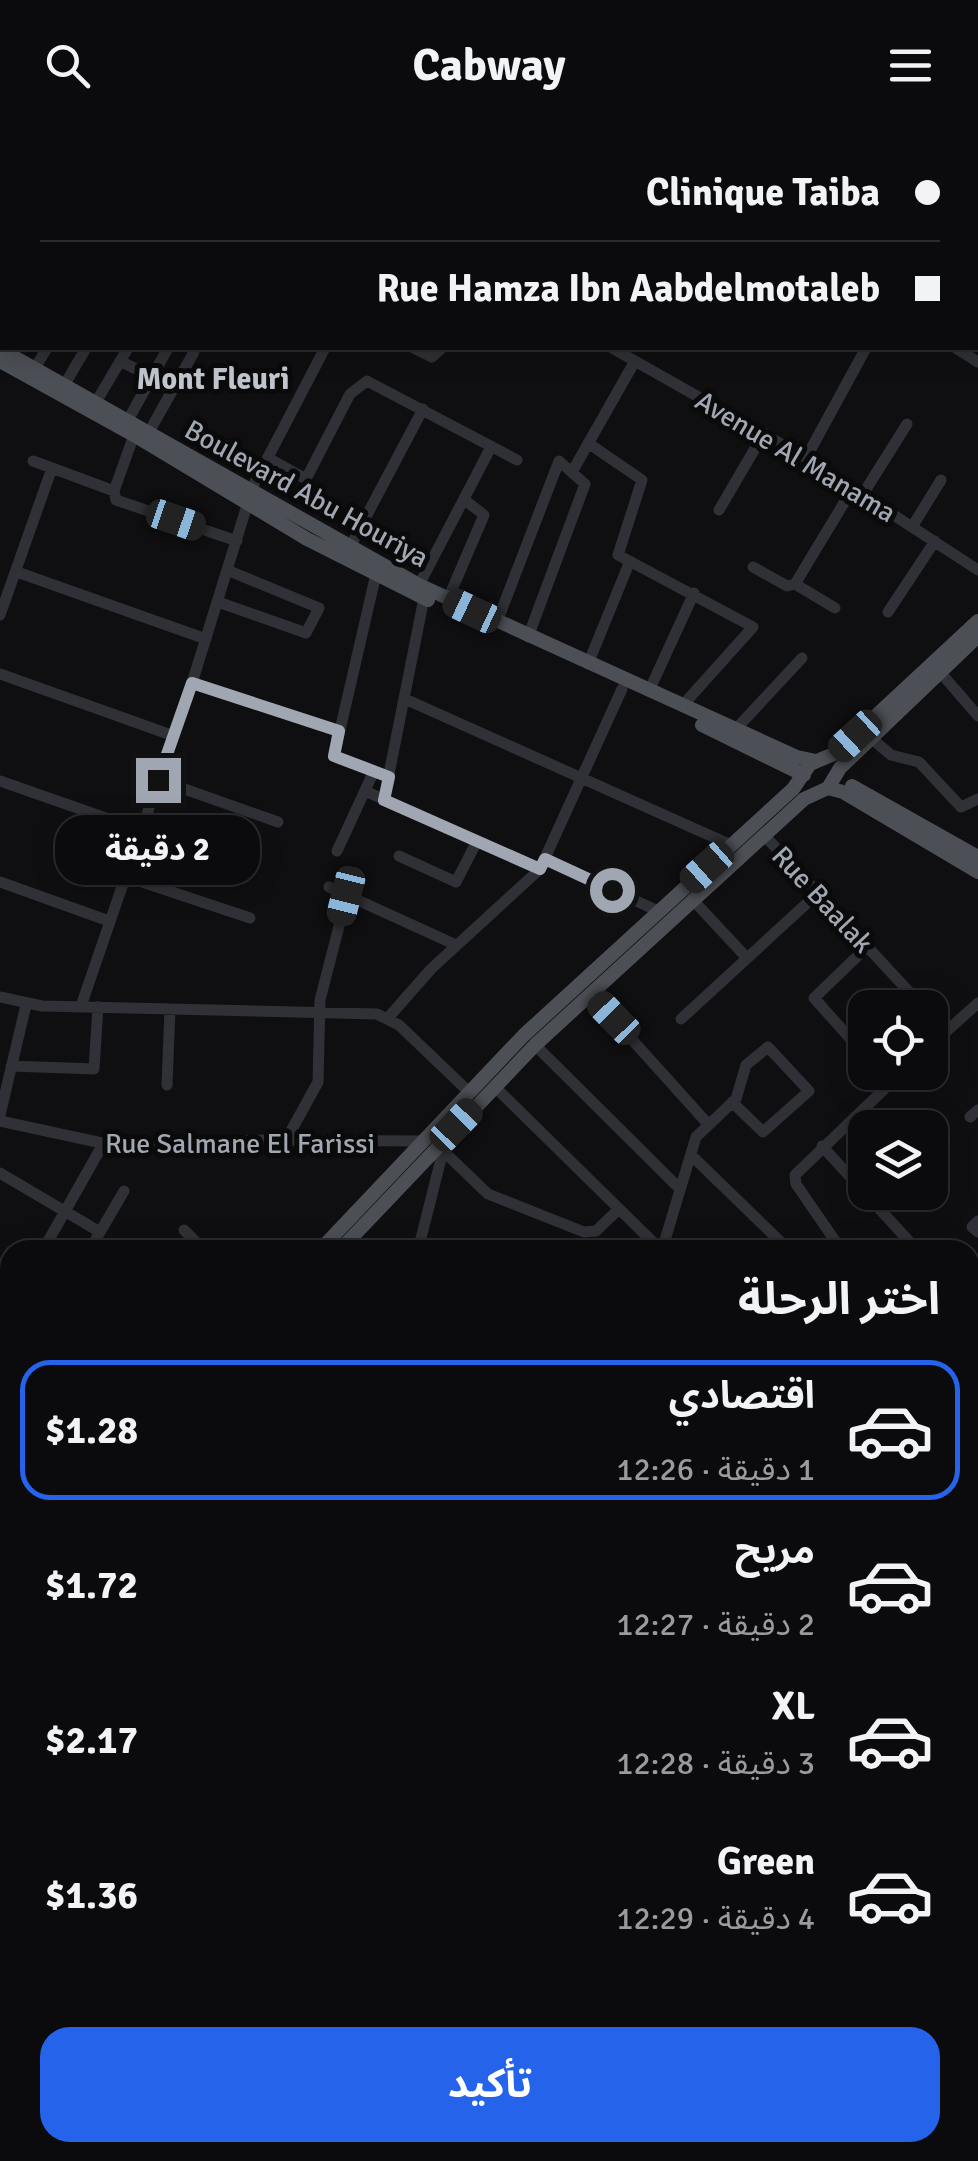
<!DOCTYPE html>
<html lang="ar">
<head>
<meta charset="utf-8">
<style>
	body { margin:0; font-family:Signika,"Noto Sans Arabic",sans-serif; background:#19191b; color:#f1f3f6; direction:rtl; height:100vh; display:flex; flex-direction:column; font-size:38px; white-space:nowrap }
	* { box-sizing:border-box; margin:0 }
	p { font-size:32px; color:#9a9b9d }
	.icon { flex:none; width:55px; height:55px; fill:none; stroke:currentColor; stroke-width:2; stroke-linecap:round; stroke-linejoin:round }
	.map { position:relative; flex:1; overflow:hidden; direction:ltr }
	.side { position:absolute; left:0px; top:1110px; width:980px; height:922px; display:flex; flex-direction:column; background:#0b0b0d; border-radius:30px 30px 0 0; box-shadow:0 5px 25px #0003,0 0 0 2px #2b2b2e; direction:rtl }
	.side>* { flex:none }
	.guide { position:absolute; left:0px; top:0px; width:980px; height:220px; box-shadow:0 5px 25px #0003,0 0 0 2px #2b2b2e; direction:rtl; display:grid; align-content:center; height:220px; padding:0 40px; background:#0b0b0d }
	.fabs { position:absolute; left:848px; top:860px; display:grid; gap:20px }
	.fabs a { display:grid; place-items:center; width:100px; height:100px; border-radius:20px; background:#0b0b0d; box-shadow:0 5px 25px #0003,0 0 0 2px #2b2b2e; font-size:50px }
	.end { position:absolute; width:45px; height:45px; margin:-22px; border:12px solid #a0a7b2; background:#111; box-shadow:0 0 0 5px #111 }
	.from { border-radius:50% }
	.bubble { position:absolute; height:70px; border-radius:30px; background:#0b0b0d; box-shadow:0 5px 25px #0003,0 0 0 2px #2b2b2e; font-size:32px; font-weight:700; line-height:70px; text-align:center; direction:rtl }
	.car { position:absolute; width:30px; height:60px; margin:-30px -15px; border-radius:12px; box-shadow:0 0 8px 2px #0007; background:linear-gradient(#222 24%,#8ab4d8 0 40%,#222 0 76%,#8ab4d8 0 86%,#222 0) }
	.guide b { display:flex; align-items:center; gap:35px; height:95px; font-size:38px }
	.guide b+b { border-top:2px solid #2b2b2e }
	.guide i { width:25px; height:25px; background:#f1f3f6 }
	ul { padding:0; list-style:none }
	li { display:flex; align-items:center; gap:30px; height:140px; margin:0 20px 15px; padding:0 20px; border:5px solid transparent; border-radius:30px }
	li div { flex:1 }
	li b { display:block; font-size:38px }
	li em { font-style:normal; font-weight:700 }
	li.current { border-color:#2563eb }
	li>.icon { width:90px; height:90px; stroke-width:1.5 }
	h2 { padding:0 40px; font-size:45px; line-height:120px }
	.action { display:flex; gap:20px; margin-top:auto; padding:20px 40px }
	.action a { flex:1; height:115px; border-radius:30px; background:#2563eb; color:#fff; font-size:40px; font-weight:700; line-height:115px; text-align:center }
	header { display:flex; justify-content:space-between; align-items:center; height:130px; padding:0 40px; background:#0b0b0d; font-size:45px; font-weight:700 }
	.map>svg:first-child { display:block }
</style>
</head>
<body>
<header><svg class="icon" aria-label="menu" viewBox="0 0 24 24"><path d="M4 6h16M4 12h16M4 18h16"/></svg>Cabway<svg class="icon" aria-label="search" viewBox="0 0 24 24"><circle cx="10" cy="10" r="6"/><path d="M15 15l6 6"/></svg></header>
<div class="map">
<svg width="978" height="2031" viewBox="0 0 978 2031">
	<rect width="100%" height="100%" fill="#0f0f11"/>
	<path fill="#1b231c" d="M10,2012V2022L83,2023V2031H0V2013Z"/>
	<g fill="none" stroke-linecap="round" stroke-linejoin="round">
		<path stroke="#303136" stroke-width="11" d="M232,0L236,2
			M326,0L331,2
			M431,0L436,2
			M916,0L921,2
			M77,2L79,0
			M125,2L127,0
			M159,2L161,0
			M183,2L184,0
			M245,2L246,0
			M292,2L293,0
			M340,2L341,0
			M388,2L390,0
			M484,2L486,0
			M552,2L553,0
			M591,2L593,0
			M727,2L729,0
			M978,17V16
			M0,49L2,50
			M0,88L2,84
			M0,157L2,153
			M0,174L2,176
			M414,218L432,227L442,218
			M612,218L806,328L978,440
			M956,218L978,232
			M120,231L152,247
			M35,238L47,218
			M65,254L86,218
			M96,272L128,218
			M128,290L168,218
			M149,302L194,222
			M588,313L642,350L618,425L753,497L682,576
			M268,328L306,349L350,264L367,251L517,330
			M806,328L866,218
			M33,331L114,361L116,370L237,411
			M572,342L635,231
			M114,361L134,305
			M863,364L907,294
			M719,380L764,303
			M912,397L941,350
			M350,417L423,279
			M753,437L787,456L795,454L853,358
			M17,442L206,509
			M376,444L334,626L389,647
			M795,454L835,478
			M419,455L491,317
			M448,469L484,385L466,371
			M218,472L306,503L319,478L227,440
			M888,482L935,411
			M0,485L52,338
			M497,492L559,331L585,354L528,507
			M588,534L630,431
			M940,542L978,586
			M0,544L174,606
			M192,553L339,601
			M649,561L694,463
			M405,569L731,715
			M735,600L802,528
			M871,608L891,625L919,632L961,677L978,669
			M159,650L278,692
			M0,651L140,700
			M365,661L540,739
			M384,669L424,468
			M764,705L924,878
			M337,721L374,641
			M399,726L456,752L477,711
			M545,729L658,781
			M124,746L250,788
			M0,752L109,791
			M329,757L456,815
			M692,769L747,828
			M590,863L708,994
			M0,867L42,876L377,884L399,895L469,962
			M81,876L192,553L253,356L325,218
			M930,884L946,901
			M388,888L431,839L540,739L622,559
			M681,889L818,763
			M535,915L679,1058
			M930,916L978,873
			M865,925L814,868L867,817
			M11,936L94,939L98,877
			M167,955L170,879
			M494,956L661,1120
			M0,985L26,875
			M970,987L978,980
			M0,991L125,1018L262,1010L422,1011
			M286,1010L318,952L320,870L347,765
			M437,1015L488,1064L584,1102L596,1101L619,1079
			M822,1016L917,1120
			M691,1025L789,1120
			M0,1043L100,1102
			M978,1091L972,1097L978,1102
			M184,1100L204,1120
			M96,1109L124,1061
			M838,1115L796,1054L795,1045L902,942
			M43,1120L102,1016
			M418,1120L443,1021
			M662,1120L696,1007L736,969L746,935L768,917L809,961L763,1002L732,972
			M970,1143L978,1142
			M0,1194L10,1176
			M970,1194L978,1192
			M970,1251L978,1249
			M0,1262L10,1268
			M970,1306H978
			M970,1355L978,1345
			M970,1394L978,1387
			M9,1397L10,1432
			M970,1408L978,1400
			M970,1456L978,1461
			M0,1494H10
			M970,1552L978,1550
			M970,1720L978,1716
			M970,1760L978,1756
			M970,1781L978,1795
			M0,1802L10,1801
			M0,1820L10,1829
			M970,1883L978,1879
			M970,1969L978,1984
			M0,2001L10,2000
			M96,2022V2031
			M189,2022L218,2031
			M536,2022L544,2031
			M596,2022L598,2031
			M639,2022L641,2031
			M678,2022L681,2031
			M757,2022L759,2031
			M801,2022L804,2031
			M859,2022L862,2031
			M242,2031L244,2022
			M297,2031L299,2022
			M345,2031L353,2023L366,2031
			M421,2031L424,2022
			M700,2031L726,2022"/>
		<path stroke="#4c4f55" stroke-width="14" d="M0,219L419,455L797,627L816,631
			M0,231L134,305L307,409L428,470
			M702,595L804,645
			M852,656L978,727
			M828,658L843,662L978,742
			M320,1120L524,905L793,659L810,634L836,623L978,491
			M340,1120L535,915L804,669L828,658L840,638L978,506
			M0,1625L10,1609
			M0,1646L10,1630"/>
	</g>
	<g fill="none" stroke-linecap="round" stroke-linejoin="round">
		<path stroke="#a0a7b2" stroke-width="12" d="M158,650L192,553L339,601L334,626L389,647L384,670L540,739L545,729L612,760"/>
	</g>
	<g text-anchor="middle" stroke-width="10" stroke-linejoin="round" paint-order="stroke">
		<g font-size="28" fill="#a0a7b2" stroke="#0a0a0b">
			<text transform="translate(796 326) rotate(31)" y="10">Avenue Al Manama</text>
			<text transform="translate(307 363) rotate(29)" y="10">Boulevard Abu Houriya</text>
			<text transform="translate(823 769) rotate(47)" y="10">Rue Baalak</text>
			<text x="240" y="1023">Rue Salmane El Farissi</text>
		</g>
		<g font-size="30" font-weight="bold" fill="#c1c5ce" stroke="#0a0a0b">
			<text x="213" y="259">Mont Fleuri</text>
		</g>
	</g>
</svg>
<div class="fabs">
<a><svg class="icon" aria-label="locate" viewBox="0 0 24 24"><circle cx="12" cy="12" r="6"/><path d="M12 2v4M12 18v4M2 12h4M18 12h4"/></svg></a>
<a><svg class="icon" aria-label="layers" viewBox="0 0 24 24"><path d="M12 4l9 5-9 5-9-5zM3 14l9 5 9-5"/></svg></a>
</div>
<i class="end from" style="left:612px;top:760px"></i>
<i class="end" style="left:158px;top:650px"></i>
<div class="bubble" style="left:55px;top:685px;width:205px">2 دقيقة</div>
<i class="car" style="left:176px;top:390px;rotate:109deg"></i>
<i class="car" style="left:472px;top:481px;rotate:295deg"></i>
<i class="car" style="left:855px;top:606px;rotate:227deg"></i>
<i class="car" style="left:707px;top:737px;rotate:228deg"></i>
<i class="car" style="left:346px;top:766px;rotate:194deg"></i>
<i class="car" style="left:614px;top:888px;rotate:316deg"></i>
<i class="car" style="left:456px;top:995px;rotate:44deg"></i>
<div class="guide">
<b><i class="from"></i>Clinique Taiba</b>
<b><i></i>Rue Hamza Ibn Aabdelmotaleb</b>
</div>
<section class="side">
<h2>اختر الرحلة</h2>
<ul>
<li class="current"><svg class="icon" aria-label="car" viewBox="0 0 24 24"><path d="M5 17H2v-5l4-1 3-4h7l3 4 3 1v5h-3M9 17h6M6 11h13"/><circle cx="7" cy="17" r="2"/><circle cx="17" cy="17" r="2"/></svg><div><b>اقتصادي</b><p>1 دقيقة · 12:26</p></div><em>$1.28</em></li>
<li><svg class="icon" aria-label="car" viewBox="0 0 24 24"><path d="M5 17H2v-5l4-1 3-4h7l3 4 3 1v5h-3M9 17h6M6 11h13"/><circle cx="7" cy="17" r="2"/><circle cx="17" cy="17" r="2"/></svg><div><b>مريح</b><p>2 دقيقة · 12:27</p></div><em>$1.72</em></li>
<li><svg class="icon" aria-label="car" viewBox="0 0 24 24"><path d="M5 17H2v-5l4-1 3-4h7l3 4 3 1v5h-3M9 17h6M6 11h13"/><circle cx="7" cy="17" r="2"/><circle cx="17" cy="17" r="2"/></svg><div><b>XL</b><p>3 دقيقة · 12:28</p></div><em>$2.17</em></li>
<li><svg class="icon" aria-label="car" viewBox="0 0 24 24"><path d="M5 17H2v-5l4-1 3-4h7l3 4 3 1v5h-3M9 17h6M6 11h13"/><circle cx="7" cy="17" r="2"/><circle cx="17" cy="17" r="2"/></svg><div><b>Green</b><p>4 دقيقة · 12:29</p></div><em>$1.36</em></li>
</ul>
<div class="action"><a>تأكيد</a></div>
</section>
</div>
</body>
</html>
